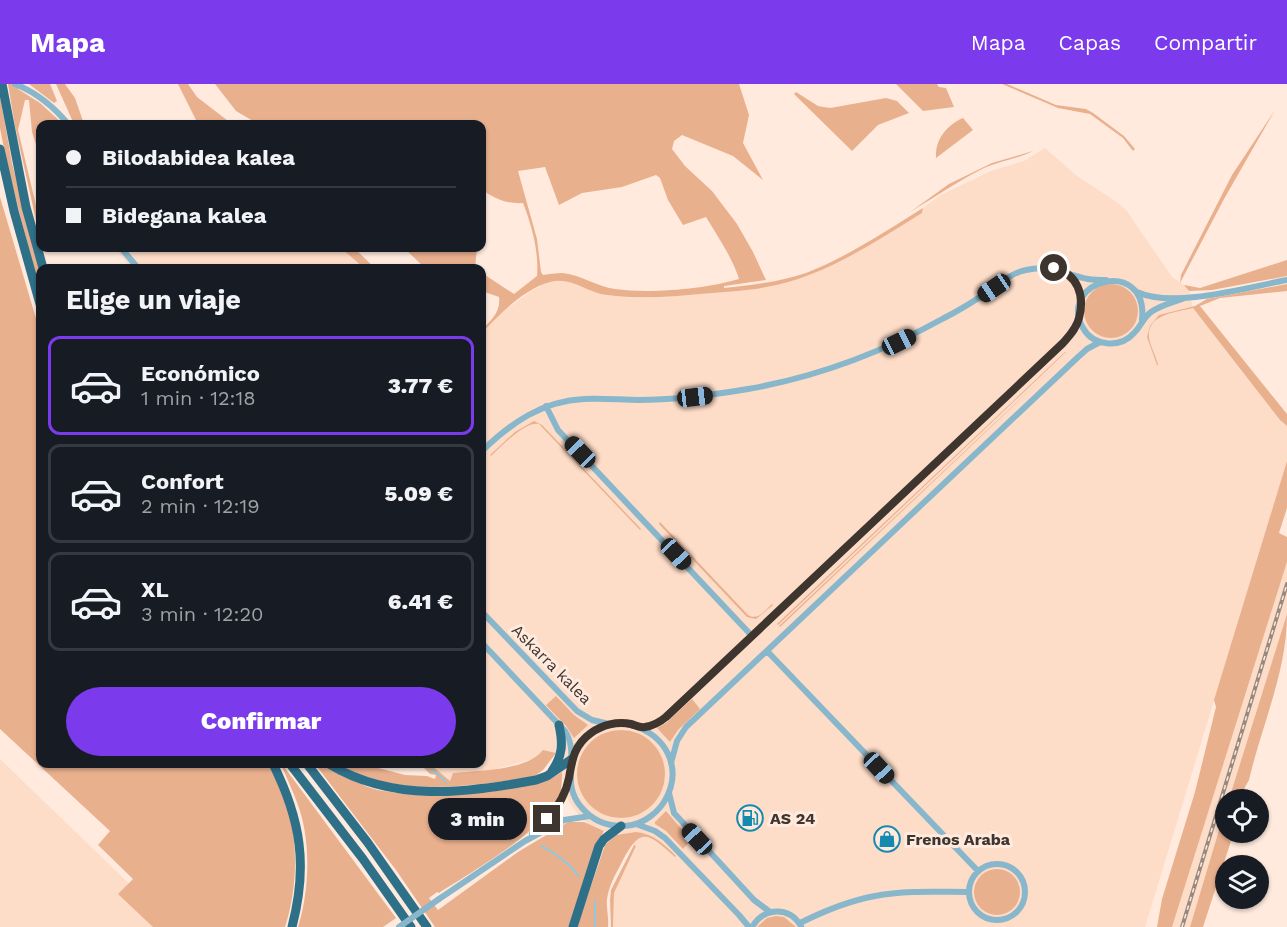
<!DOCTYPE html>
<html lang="es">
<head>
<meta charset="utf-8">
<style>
	body { margin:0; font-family:"Work Sans",sans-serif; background:#242831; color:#f1f3f6; height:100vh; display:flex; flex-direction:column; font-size:22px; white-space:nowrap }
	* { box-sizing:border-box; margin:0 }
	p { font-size:20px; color:#9ea1a6 }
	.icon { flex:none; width:33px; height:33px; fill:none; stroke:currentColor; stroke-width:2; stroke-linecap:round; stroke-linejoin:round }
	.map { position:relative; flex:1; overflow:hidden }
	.sheet { position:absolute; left:36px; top:180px; width:450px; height:504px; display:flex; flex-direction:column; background:#171b24; border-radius:12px; box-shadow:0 2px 4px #0004 }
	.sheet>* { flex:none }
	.hud { position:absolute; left:36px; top:36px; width:450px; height:132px; border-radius:12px; box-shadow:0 2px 4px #0004; display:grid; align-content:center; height:132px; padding:0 30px; background:#171b24 }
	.fabs { position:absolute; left:1215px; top:705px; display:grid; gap:12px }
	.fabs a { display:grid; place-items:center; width:54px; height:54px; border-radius:50%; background:#171b24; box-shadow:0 2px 4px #0004; font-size:30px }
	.end { position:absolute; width:27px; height:27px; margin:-14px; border:8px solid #3f352f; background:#fff; box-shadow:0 0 0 3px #fff }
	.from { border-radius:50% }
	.bubble { position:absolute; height:42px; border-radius:21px; background:#171b24; box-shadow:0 2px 4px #0004; font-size:20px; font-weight:800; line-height:42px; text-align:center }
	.car { position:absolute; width:18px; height:36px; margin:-18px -9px; border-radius:8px; box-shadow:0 0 4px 2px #0007; background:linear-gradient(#222 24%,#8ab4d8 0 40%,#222 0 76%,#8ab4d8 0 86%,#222 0) }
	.hud b { display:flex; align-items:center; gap:21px; height:57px; font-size:22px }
	.hud b+b { border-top:2px solid #363941 }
	.hud i { width:15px; height:15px; background:#f1f3f6 }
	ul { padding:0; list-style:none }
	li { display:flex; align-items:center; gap:18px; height:99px; margin:0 12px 9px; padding:0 18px; border:3px solid #363941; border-radius:12px }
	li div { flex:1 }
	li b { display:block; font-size:22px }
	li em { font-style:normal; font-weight:800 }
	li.on { border-color:#7c3aed }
	li>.icon { width:54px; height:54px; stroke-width:1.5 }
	h2 { padding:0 30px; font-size:27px; line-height:72px }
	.primary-button { display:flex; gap:12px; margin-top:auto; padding:12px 30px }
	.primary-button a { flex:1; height:69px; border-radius:36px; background:#7c3aed; color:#fff; font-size:24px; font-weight:800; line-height:69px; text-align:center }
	header { display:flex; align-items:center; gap:36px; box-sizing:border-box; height:84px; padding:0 30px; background:#7c3aed; color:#fff }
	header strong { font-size:28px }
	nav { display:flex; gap:33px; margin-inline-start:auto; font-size:21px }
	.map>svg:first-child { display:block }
</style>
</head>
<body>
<header>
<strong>Mapa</strong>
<nav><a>Mapa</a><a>Capas</a><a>Compartir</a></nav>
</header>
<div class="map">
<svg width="1287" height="843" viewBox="0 0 1287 843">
	<rect width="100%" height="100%" fill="#ffeadd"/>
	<path fill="#fddcc8" d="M1045,64L1077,92L1118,119L1126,126L1172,193L1184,201L1189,207L1193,224L1280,336L1287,342V377L1145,843H613L614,809L636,762L629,760L623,750L616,751L590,742L577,729L567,714L556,669L450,697L430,680H482V249L500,230L530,208L548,198L558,196L566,197L604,211L634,214L677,212L745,206L767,203L801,194L864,164L922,129L923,124L941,111L991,87L1024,77Z
		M115,164H341L364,184H131Z
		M1287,478V530L1229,715L1226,716L1225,726L1190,843H1172Z
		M0,675L174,843H0Z"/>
	<path fill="#e9b08e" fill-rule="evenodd" d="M8,0H20L18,5L40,19L63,40H40V73L32,48L29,16H25L18,46L40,138V154L15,42Z
		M29,0H50L57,17L54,19Z
		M56,0H65L75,14L84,40H74Z
		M178,0H188L197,13L232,40H198Z
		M215,0H739L749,31L743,59L763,96L733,72L682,51L674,57L672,65L685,82L712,107L737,140L753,168L766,196L724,202V204C751,201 780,198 806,189C847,173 886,147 923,124L922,129C873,159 824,193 766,203C748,207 730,207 712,209C677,212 641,216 607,211C587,209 571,192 550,198C524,205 500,230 482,249V246C491,236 501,228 499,213L482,207V189L514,210L537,192C539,168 532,142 523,119C506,120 496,115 482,106V40H258L236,27ZM545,83L559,121L582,109L622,103L656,91L660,94L668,116L683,141L706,133C717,151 733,175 739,195C706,205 649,210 615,205C597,203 580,190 562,189C556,189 549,190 543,191L541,188L537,155L518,87Z
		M896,0H937L939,3L946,4L954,23L923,27Z
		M1002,0H1007L1056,21L1086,25L1093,29L1124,52L1135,65L1133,67L1123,54L1090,30L1058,24Z
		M796,8L818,22L830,24L886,14L897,17L909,29L878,41L852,67L794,10Z
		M0,12L12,79L40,188V207L7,81L0,44Z
		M1275,26L1224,115L1180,199L1181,191L1232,91Z
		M963,34L973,46L936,74C935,55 947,41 963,34Z
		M1033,67C1017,75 1000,77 984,84C958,97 935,113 910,128L949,100L992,79Z
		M0,113L40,248V680H267C274,691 283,705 287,717C298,758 298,803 285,843H153L118,810L133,795L98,761L110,747L0,645Z
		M341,164H354L375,184H364Z
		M404,164L414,166L418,164H477L475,184H425Z
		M1287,176V192L1212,206L1189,207L1184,201L1200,204Z
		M1084 227a27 27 0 1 1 54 0a27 27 0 1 1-54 0Z
		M1287,200V207L1220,214L1200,222L1287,330V342L1280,336L1193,224C1177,228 1147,230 1149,253C1150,262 1156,272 1158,281H1157L1147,253L1150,242L1159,231L1195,222L1207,215Z
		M1065,268H1066L778,541L777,540Z
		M1068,270L780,543L779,542Z
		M534,337L542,341L641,445L640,446L539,340C525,337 502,362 491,372L490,371L515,348Z
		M1287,377V424L1279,449L1287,453V478L1172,843H1157L1162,815L1195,708L1216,623L1214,616Z
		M660,438L748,531C758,537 764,527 772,520L773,521L756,535L747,533L659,440Z
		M1287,530C1287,588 1262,640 1249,696L1245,703L1242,715H1229Z
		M556,612L574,631L588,641L574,654L566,642L546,621Z
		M692,615L700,625L678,646L670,658L657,644L666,639Z
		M577 690a44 44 0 1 1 88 0a44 44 0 1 1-88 0Z
		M543,666L556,669L543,686L535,692C517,696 499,698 480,700C426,706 386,705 337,680H363L405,691L427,692L435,695L436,691L430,690L420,680H430L450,697L453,689C478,686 527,687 543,666Z
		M281,680H282L396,834L383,843H298C309,808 311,763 300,727C295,711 287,695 281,680Z
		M315,680C332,679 357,702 378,706C435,717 491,705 548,696L562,688C562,698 562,706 558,715C543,747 470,789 439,809L437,808L429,814L438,826L518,768L568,738H584L604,747L600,754L570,843H435L396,786Z
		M1225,726L1226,748L1233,749L1230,760L1203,843H1190Z
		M666,727L691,756L683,765L666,747L655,740V738Z
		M636,748C654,750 664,760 676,772L675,773C646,747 640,743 621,780C615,791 609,802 607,815C606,824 609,833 608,843H577L605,761L616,751Z
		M634,761L636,762L614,809L613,843H611L610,816L611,806Z
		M974 808a23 23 0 1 1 46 0a23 23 0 1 1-46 0Z
		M776,832L784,833L796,843H757L767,834Z"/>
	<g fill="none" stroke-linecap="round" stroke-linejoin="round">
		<path stroke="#75d0f6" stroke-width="1.5" d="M426,680L446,698
			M466,715L491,735L514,747
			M542,762C556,771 569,778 578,792
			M595,817V843"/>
		<path stroke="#88b7cb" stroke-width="6" d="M15,0C35,8 54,23 68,40
			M121,164L138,184
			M1070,191L1078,202L1080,217
			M1137,208C1174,225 1248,203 1287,196
			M1142,236C1149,172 1056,196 1083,244C1093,262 1120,265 1134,249C1141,242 1143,234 1151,228C1161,221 1174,218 1185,214
			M546,322L558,346L752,552
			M482,367C511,339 542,317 584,315C603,314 621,316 639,316C675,316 712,311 748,305C817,293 883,268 944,234C958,227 971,219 983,211C997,202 1010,189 1026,186C1052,180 1065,191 1088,195C1094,196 1100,196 1106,196
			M482,528L577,627L592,636L609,640
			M482,559L565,647C581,672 559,699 582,724C595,739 613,744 632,741C645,738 657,729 664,718C702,656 603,602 572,675
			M767,567L978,787
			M643,644L660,637L694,607L1045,277L1072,248L1079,234
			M671,679L677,657L686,643L1077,274L1087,265L1100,258
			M669,709L674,729L754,816L770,828
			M636,740L655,747L665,754L739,831L749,843
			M532,750C551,732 561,722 569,695
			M969 808a28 28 0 1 1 56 0a28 28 0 1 1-56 0Z
			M439,815L525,757L564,736L590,732
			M800,839C824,827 848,817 875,812C906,806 938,808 969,808
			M752,843C764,823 789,822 801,842"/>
		<path stroke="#2f7089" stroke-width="9" d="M2,0L26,123L43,184
			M0,65L14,127L40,220
			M273,680C301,736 308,782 292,843
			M290,680L363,775L411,843
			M307,680L368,759L427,843
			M329,680C393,719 465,709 536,696L547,692L572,675
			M552,687C563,671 563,659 559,641
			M573,843L599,762L604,755L621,742"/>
		<g stroke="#98897f" stroke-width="4">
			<path id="rail" d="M1182,843L1287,500"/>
		</g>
		<use href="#rail" stroke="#ffeadd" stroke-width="1.5" stroke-dasharray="4.5" stroke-linecap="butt"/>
		<path stroke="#88b7cb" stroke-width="6" d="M399,843L439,815"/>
	</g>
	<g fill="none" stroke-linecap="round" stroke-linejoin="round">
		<path stroke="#3f352f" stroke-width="8" d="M547,735C558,723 566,710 569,694C572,676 574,661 591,649C602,641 617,637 631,640C635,641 640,644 645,643C652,642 660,638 666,633L1063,259C1069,252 1077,244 1079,234C1085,212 1078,190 1054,184"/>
	</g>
	<defs>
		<g id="fuel-ring" transform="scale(1.35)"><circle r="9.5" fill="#ffeadd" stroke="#1689ae" stroke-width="1.5"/><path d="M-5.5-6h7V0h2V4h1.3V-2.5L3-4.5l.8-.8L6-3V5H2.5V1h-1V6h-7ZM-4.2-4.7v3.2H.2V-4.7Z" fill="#1689ae"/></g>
		<g id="shop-ring" transform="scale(1.35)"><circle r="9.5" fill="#ffeadd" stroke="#1689ae" stroke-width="1.5"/><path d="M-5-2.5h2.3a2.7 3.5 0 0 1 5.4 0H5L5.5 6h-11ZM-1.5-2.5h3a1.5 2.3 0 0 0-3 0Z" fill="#1689ae"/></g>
	</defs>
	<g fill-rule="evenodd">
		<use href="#fuel-ring" x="750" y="734"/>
		<use href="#shop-ring" x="887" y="755"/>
	</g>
	<g text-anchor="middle" stroke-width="6" stroke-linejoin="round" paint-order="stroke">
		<g font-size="16" fill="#3f352f" stroke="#ffeadd">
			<text transform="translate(552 580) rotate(45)" y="6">Askarra kalea</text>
		</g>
		<g font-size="16" font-weight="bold" fill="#3f352f" stroke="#ffeadd" text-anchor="start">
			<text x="770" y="740">AS 24</text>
			<text x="906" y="761">Frenos Araba</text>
		</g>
	</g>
</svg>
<div class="fabs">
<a><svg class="icon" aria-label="locate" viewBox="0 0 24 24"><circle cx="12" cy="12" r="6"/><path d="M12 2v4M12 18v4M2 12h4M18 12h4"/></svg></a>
<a><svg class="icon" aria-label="layers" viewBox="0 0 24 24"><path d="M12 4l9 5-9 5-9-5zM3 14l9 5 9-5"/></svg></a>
</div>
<i class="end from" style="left:1054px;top:184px"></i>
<i class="end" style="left:547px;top:735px"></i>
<div class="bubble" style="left:428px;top:714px;width:99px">3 min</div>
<i class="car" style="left:994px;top:204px;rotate:236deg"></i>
<i class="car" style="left:899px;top:258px;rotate:64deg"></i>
<i class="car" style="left:695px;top:313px;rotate:83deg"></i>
<i class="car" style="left:580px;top:368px;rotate:316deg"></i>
<i class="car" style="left:676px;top:470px;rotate:137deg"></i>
<i class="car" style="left:879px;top:684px;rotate:137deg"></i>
<i class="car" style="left:697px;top:755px;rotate:317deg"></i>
<div class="hud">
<b><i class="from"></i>Bilodabidea kalea</b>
<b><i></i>Bidegana kalea</b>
</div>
<section class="sheet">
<h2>Elige un viaje</h2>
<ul>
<li class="on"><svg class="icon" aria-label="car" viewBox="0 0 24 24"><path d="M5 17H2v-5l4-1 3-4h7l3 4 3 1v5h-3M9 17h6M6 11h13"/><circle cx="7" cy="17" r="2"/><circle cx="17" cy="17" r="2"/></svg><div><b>Económico</b><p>1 min · 12:18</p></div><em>3.77 €</em></li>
<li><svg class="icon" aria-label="car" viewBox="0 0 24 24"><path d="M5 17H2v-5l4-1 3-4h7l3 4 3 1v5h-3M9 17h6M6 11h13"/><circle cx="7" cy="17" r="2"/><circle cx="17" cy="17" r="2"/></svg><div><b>Confort</b><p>2 min · 12:19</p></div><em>5.09 €</em></li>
<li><svg class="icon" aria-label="car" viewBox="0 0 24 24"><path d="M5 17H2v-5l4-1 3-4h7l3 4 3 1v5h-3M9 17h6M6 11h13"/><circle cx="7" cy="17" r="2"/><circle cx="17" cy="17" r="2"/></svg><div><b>XL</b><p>3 min · 12:20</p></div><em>6.41 €</em></li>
</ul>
<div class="primary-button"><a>Confirmar</a></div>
</section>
</div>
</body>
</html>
